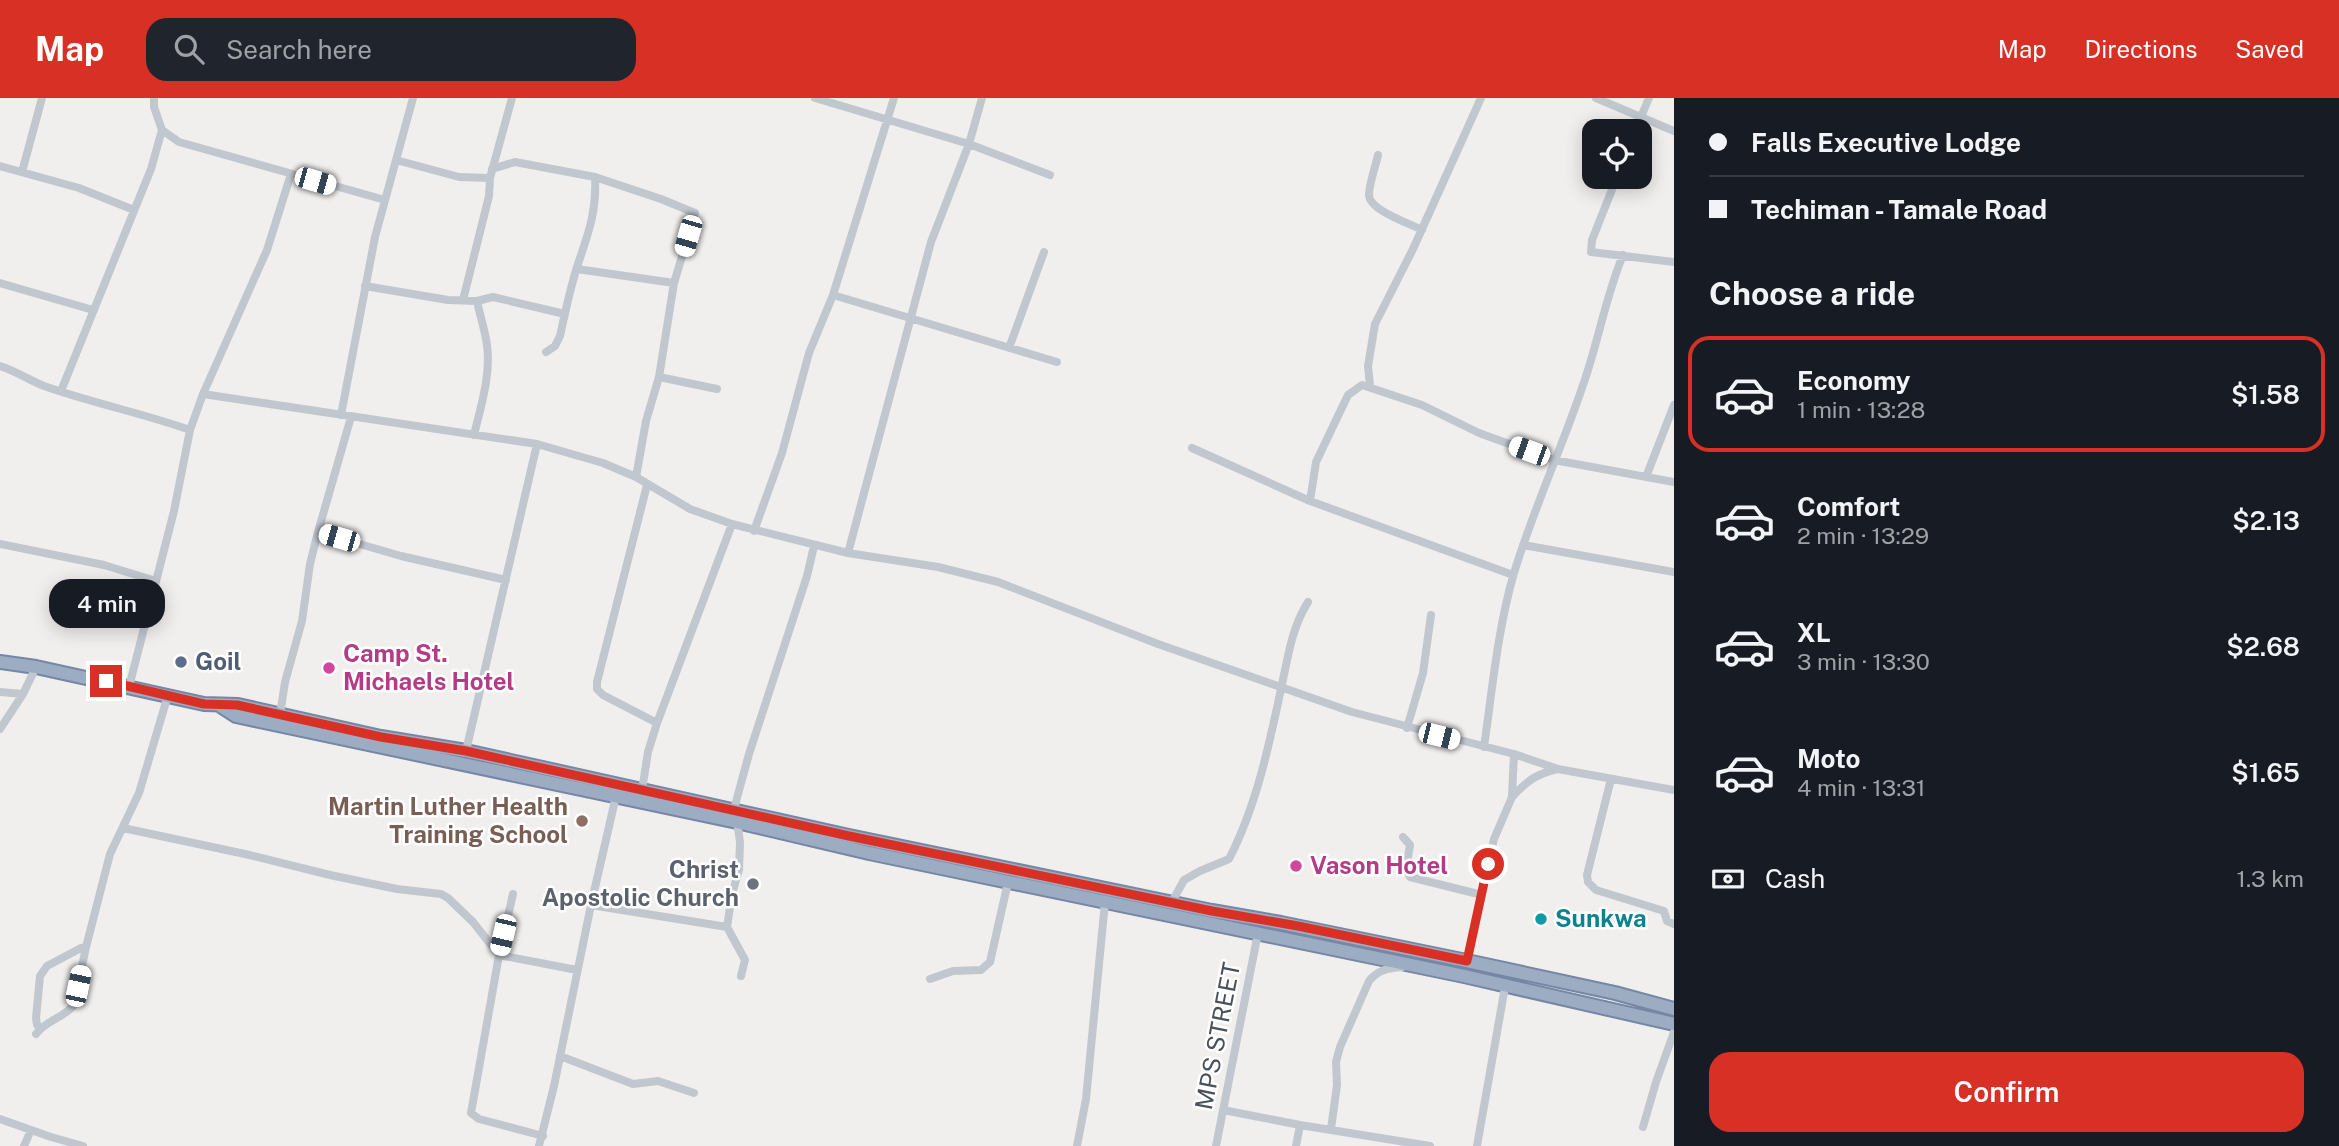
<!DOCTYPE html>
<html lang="en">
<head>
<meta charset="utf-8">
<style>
	body { margin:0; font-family:"Public Sans",sans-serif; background:#20242c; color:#f1f3f6; height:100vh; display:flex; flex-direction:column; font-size:26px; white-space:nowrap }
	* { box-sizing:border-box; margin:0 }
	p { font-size:23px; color:#9ea1a6 }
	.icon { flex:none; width:38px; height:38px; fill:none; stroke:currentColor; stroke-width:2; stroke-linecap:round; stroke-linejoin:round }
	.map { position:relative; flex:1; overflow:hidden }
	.panel { display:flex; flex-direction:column; background:#171b24; width:665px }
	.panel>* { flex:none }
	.hud { display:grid; align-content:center; height:154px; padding:0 35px; background:#171b24 }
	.buttons { position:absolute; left:1582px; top:21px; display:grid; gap:14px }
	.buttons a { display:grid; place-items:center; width:70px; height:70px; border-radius:14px; background:#171b24; box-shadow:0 4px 18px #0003; font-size:35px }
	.end { position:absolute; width:32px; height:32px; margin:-16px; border:9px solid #d93025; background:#fff; box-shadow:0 0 0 4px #fff }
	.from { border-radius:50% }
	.bubble { position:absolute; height:49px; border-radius:21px; background:#171b24; box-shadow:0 4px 18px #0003; font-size:23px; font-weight:600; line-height:49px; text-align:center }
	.car { position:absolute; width:21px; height:42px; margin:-21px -10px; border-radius:9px; box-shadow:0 0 5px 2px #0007; background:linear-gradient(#fff 24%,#345 0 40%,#fff 0 76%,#345 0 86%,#fff 0) }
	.hud b { display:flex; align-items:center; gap:24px; height:66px; font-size:26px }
	.hud b+b { border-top:2px solid #363941 }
	.hud i { width:18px; height:18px; background:#f1f3f6 }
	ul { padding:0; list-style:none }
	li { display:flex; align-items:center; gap:21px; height:116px; margin:0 14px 10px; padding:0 21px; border:4px solid transparent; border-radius:21px }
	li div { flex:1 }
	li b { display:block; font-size:26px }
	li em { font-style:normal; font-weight:600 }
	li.selected { border-color:#d93025 }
	li>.icon { width:63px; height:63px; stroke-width:1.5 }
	h2 { padding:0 35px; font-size:32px; line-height:84px }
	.pay { display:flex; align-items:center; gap:18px; height:77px; padding:0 35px; font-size:26px }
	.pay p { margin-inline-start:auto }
	.button { display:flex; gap:14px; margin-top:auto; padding:14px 35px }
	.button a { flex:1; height:80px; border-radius:21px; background:#d93025; color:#fff; font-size:28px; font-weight:600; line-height:80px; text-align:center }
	header { display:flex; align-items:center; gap:42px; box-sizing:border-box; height:98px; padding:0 35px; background:#d93025; color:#fff }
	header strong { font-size:33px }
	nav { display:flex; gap:38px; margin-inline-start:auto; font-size:24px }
	.search { width:490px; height:63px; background:#20242c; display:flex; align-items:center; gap:18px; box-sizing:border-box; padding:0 24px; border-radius:21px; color:#9ea1a6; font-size:26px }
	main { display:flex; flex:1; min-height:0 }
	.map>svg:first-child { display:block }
</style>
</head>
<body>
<header>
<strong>Map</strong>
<div class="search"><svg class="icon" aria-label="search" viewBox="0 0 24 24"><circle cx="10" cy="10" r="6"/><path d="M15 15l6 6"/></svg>Search here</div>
<nav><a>Map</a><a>Directions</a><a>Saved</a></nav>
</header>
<main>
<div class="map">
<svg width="1674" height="1048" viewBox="0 0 1674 1048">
	<rect width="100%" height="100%" fill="#f1efee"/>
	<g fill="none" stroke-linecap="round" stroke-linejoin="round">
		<g stroke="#7587a5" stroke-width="16">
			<path id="trunk" d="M0,564L36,569L204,606L238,607L381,639L466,653L849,738L1212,813L1281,825L1467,863L1615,895L1674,911
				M219,607L236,618L737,724L869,755L1464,878L1674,926"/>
		</g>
		<path stroke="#c0c7cf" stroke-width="8" d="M815,0L969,46L1050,77
			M1596,0L1674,33
			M162,32L179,44L385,102
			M1635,33L1649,0
			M1378,57C1375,70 1370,83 1369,96C1368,112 1409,125 1422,132
			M396,62L459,79L490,80
			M0,68L79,90L134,112
			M492,71L515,64L595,79L661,101L695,115L674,185L659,279L646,323L636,379
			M22,74L42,0
			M1617,79L1592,142L1591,154L1674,164
			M577,171L674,185
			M0,185L93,212
			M365,188L448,202L477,203L493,199L565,216
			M833,197L1057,264
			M463,202L489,98L490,80L512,0
			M1009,250L1044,154
			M546,254L555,248L560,238C565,215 570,191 577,169C588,136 597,114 595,79
			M0,268C16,273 29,282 44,288C92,305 142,315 190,332
			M659,279L717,291
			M1370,288L1368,268L1375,226L1413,151L1481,0
			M61,293L151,71L162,32L154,9V0
			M203,296L537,346L603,365L636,379L690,411L732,426L848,455L938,469L998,484L1158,546L1352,614L1514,656L1558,671L1674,692
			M341,317L375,139L413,0
			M474,337C481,308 491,277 487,247C485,232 480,218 477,203
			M1192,350L1310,403L1513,477
			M1646,379L1674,307
			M647,387L597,584V591L603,597L657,625
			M1310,403L1316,364L1348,297L1362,287L1422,307L1479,335L1554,362L1674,384
			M754,433L782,355L809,255L833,197L894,0
			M318,434L401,458L506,482
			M0,446L104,467L156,483
			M1523,447L1674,474
			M848,455L931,144L969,46L982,0
			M129,589L174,413L190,332L203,296L267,152L291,76
			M0,594L23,596
			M280,617L285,584L302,523L310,466L318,434L351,319
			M1407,630L1423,575L1431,517
			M0,631L23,596L36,569
			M1484,649C1492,593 1498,529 1514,475C1533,412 1561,352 1582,290C1598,246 1605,200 1623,157
			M466,653L537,346
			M1611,681L1587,777L1588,784L1596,792L1664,813L1667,823L1674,826
			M642,692L648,654L657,625L732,426
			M1512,699C1528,682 1536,676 1558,671
			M734,711L749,656L807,478L814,448
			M737,724L740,744L739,772L732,796L727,829L745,862L741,878
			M123,730L245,756L330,777L397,791L441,796L448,800L473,824L499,857L577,872
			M1403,739L1410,747L1406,771L1410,779L1482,797
			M513,796L499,857L471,1015L479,1021L543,1038
			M1172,804L1184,782L1200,773L1229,761C1256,709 1269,648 1281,591C1288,560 1291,531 1308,504
			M591,807L727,829
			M1467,863L1494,741L1512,699L1514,656
			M930,881L953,873L981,872L990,864L1008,784
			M40,929L37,927L36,920L40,878L47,868L81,850L86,849
			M36,936C46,922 64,920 74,907L86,849L110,756L139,695L168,597
			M560,958L633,986L658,983L694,995
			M1223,1012L1300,1027L1430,1048
			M0,1021L51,1039L83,1048
			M1643,1029L1656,984L1674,934
			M1331,1031L1337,987L1336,964L1340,949L1369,883C1378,872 1388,870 1402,869
			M24,1048L31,1032
			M539,1048L554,988L591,807L616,698
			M1077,1048L1086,1001L1105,804
			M1216,1048L1258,835
			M1296,1048L1300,1027
			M1477,1048L1505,889"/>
		<use href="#trunk" stroke="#9cacc2" stroke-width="12"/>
	</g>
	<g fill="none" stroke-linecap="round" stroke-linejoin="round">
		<path stroke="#d93025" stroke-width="9" d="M106,583L204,606L237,607L381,639L466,653L849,738L1212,813L1298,828L1467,863L1488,766"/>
	</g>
	<circle fill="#5c6f8a" stroke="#fff" stroke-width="2.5" cx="181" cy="564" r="7"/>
	<g fill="#d1479c" stroke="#fff" stroke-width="2.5">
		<circle cx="329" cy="570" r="7"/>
		<circle cx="1296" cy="768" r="7"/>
	</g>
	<circle fill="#8d6e63" stroke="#fff" stroke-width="2.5" cx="582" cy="723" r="7"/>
	<circle fill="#6b7280" stroke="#fff" stroke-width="2.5" cx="753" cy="786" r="7"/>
	<circle fill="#0f9aa8" stroke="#fff" stroke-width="2.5" cx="1541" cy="821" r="7"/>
	<g text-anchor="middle" stroke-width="5" stroke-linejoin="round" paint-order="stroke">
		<g font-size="24" font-weight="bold" fill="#b23c85" stroke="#fff" text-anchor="start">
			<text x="343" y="564">Camp St.<tspan x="343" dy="28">Michaels Hotel</tspan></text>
			<text x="1310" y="776">Vason Hotel</text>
		</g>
		<g font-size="24" font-weight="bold" fill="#4e5e75" stroke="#fff" text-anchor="start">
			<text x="195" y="572">Goil</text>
		</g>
		<g font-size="24" font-weight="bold" fill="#785e54" stroke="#fff" text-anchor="end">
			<text x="568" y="717">Martin Luther Health<tspan x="568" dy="28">Training School</tspan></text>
		</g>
		<g font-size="24" font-weight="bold" fill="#5b616d" stroke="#fff" text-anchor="end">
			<text x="739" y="780">Christ<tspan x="739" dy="28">Apostolic Church</tspan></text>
		</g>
		<g font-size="24" font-weight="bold" fill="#0d838f" stroke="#fff" text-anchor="start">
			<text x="1555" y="829">Sunkwa</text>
		</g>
		<g font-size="24" fill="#48505a" stroke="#fff">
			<text transform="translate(1218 938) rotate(-79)" y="8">MPS STREET</text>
		</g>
	</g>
</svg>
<div class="buttons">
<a><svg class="icon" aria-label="locate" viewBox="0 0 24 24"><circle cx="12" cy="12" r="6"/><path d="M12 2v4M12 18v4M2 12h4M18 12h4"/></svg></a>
</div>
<i class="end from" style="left:1488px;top:766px"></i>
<i class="end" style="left:106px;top:583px"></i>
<div class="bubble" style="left:49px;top:481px;width:116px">4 min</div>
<i class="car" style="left:315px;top:83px;rotate:106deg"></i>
<i class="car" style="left:688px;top:138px;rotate:196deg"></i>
<i class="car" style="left:1529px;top:353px;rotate:290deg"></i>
<i class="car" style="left:339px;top:440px;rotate:286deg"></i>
<i class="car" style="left:1439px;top:638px;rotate:104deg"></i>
<i class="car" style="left:503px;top:837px;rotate:193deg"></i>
<i class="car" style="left:78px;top:888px;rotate:12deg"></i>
</div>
<section class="panel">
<div class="hud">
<b><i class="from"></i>Falls Executive Lodge</b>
<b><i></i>Techiman - Tamale Road</b>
</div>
<h2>Choose a ride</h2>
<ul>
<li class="selected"><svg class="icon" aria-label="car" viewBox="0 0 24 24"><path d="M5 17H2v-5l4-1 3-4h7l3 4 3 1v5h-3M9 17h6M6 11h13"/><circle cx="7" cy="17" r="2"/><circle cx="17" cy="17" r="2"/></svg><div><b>Economy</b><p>1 min · 13:28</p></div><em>$1.58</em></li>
<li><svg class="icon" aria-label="car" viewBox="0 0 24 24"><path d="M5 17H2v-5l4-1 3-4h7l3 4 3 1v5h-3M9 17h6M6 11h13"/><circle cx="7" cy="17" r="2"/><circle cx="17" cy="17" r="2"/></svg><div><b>Comfort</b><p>2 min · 13:29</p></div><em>$2.13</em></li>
<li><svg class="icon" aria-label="car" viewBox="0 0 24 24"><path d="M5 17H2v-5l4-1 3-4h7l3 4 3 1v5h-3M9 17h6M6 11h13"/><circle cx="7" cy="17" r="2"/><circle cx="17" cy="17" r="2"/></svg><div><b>XL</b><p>3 min · 13:30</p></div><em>$2.68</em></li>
<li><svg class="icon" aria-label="car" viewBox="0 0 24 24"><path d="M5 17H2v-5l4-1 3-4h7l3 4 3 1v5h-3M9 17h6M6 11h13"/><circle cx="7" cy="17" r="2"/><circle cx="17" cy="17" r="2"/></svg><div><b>Moto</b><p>4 min · 13:31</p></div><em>$1.65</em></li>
</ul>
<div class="pay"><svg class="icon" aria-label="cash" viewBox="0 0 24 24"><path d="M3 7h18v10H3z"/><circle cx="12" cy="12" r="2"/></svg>Cash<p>1.3 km</p></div>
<div class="button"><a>Confirm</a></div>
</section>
</main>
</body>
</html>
